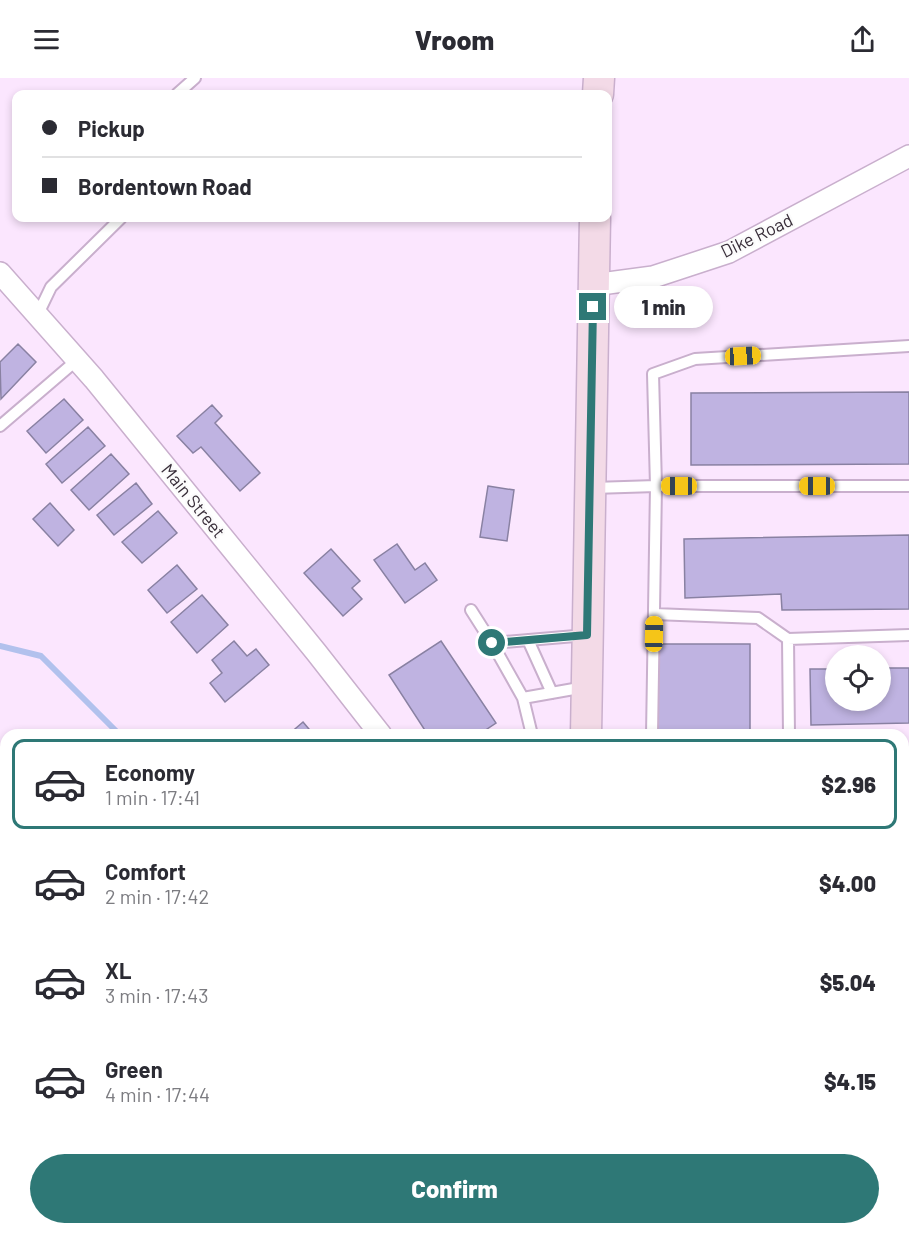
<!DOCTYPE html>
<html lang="en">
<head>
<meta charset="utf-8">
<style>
	body { margin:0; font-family:Barlow,sans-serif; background:#f7f7f7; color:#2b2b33; height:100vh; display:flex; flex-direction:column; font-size:22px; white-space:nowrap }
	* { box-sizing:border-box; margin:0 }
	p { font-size:20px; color:#7c7c81 }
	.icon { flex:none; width:33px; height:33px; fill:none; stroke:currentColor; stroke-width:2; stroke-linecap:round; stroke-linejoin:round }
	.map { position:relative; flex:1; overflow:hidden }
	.sheet { position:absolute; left:0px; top:651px; width:909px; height:506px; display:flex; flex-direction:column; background:#fff; border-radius:18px 18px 0 0; box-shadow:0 3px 9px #0003 }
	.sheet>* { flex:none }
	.banner { position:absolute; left:12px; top:12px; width:600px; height:132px; border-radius:12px; box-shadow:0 3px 9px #0003; display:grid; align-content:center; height:132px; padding:0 30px; background:#fff }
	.buttons { position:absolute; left:825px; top:567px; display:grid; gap:12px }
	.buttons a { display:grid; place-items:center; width:66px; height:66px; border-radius:50%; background:#fff; box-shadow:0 3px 9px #0003; font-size:30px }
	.end { position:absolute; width:27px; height:27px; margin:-14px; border:8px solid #2e7876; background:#fff; box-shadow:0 0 0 3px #fff }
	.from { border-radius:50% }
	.bubble { position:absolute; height:42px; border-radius:21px; background:#fff; box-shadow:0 3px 9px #0003; font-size:20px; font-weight:800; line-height:42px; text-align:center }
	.car { position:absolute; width:18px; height:36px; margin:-18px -9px; border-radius:8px; box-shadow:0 0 4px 2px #0007; background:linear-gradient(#f5c518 24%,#345 0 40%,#f5c518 0 76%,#345 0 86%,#f5c518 0) }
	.banner b { display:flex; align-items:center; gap:21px; height:57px; font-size:22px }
	.banner b+b { border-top:2px solid #e1e1e2 }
	.banner i { width:15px; height:15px; background:#2b2b33 }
	ul { padding:10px 0 0; list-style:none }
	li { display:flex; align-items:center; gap:18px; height:90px; margin:0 12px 9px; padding:0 18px; border:3px solid transparent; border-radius:12px }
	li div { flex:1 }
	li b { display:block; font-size:22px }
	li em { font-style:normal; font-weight:800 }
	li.current { border-color:#2e7876 }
	li>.icon { width:54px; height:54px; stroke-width:1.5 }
	.cta { display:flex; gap:12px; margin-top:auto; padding:12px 30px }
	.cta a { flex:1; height:69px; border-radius:36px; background:#2e7876; color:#fff; font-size:24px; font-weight:800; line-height:69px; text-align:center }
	header { display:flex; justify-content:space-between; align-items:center; height:78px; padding:0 30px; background:#fff; font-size:27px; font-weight:800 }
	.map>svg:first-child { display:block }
</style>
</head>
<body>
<header><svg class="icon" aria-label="menu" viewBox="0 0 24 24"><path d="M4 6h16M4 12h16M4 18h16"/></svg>Vroom<svg class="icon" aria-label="share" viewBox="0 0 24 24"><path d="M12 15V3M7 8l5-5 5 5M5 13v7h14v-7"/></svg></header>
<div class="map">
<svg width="909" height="1156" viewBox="0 0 909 1156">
	<rect width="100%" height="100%" fill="#fbe6fe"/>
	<path fill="#e0b2b6" d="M903,1037H909V1156H662L651,1151L903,1150Z"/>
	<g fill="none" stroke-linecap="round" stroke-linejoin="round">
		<path stroke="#b2c1ed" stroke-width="6" d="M0,568L41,578L120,657
			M651,1150L662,1156"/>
	</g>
	<path fill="#bfb3e1" stroke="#8981a2" stroke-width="1.5" d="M18,266L36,284L1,321L0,284Z
		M909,314V386L691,387V315Z
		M64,321L83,342L46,375L27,353Z
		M212,327L222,338L215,345L260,395L240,413L201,369L193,375L177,358Z
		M88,349L105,368L62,405L46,386Z
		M111,376L129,396L89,432L71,412Z
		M136,405L152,426L114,457L97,437Z
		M488,408L514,412L507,463L480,459Z
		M50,425L74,452L58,468L33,441Z
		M158,433L177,455L142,485L122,464Z
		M909,457V531L782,532L781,516L685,520L684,461Z
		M397,466L415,492L425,485L437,502L405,525L374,482Z
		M331,471L360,503L352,510L362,521L343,538L304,495Z
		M177,487L197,511L167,535L148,512Z
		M202,517L228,547L197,575L171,544Z
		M234,563L247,578L256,571L269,587L225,624L210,605L222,595L212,582Z
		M441,563L496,645L478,657H428L389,597Z
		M658,566H750V657H657Z
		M880,590H909V645L811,647L810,591H836V622H880Z
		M303,644L314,657H288Z
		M903,827H909V884H903Z
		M455,1150H487L491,1156H448Z"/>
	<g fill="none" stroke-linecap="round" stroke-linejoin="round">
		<g stroke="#c9afcd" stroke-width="14">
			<path id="lane" d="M177,16L195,0
				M38,236L51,209L121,140
				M0,348L77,282
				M593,410L656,408L653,296L695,281L909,268
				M471,532L492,565
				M654,536L758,540L788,561L909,557
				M788,561L789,657
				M528,562L552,615
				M523,620L585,609
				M532,657L523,620L492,565L587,557
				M652,657L656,408H909
				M903,950H909"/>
		</g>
		<g stroke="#c9afcd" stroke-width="24">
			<path id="street" d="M0,195L94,301L316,574L381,657
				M593,207L653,199L729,174L909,78
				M903,719H909
				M236,1150V1156
				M274,1150L277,1156"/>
		</g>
		<g stroke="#c9afcd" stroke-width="33">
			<path id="secondary" d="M598,16L599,0
				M586,657L595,140
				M635,1150L637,1156"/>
		</g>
		<use href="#lane" stroke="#fff" stroke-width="10"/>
		<use href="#street" stroke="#fff" stroke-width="21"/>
		<use href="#secondary" stroke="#f3dae7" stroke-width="30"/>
		<g stroke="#7b6d7d" stroke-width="7">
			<path id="rail" d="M0,1070L6,1081
				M0,1094L6,1105
				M0,1118L6,1130
				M0,1144L6,1156
				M17,1150L19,1156
				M29,1150L32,1156
				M41,1150L44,1156"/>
		</g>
		<use href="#rail" stroke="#fbfbfb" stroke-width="4.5" stroke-dasharray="14" stroke-linecap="butt"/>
	</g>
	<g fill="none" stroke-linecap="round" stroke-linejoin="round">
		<path stroke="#2e7876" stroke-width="8" d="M492,565L587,557L593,229"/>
	</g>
	<g text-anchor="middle" stroke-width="4.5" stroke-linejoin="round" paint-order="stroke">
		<g font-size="18" fill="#392f3a" stroke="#fbfbfb">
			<text transform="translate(757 158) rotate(-26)" y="6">Dike Road</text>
			<text transform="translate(193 423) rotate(51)" y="6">Main Street</text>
		</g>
	</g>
</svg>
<div class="buttons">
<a><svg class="icon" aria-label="locate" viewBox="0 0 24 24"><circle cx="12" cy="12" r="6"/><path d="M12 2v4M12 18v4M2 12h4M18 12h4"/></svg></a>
</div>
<i class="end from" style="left:492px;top:565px"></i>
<i class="end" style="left:593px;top:229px"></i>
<div class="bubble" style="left:614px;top:208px;width:99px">1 min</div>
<i class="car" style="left:743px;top:278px;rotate:87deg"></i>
<i class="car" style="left:679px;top:408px;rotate:270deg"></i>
<i class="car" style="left:817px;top:408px;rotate:270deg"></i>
<i class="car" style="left:654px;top:556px;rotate:1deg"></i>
<div class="banner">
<b><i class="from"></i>Pickup</b>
<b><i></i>Bordentown Road</b>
</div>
<section class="sheet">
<ul>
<li class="current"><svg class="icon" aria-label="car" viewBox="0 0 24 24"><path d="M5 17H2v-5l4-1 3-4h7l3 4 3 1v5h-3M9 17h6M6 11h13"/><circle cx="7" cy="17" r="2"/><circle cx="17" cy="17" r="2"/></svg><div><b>Economy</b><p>1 min · 17:41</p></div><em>$2.96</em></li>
<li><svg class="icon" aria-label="car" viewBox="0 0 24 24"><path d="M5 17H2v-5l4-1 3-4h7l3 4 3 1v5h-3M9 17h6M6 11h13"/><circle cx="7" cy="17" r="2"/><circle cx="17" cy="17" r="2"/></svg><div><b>Comfort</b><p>2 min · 17:42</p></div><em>$4.00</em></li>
<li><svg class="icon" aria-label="car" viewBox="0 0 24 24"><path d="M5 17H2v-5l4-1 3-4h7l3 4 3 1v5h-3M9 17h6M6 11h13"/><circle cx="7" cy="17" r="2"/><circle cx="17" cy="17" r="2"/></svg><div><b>XL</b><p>3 min · 17:43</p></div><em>$5.04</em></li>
<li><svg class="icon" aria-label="car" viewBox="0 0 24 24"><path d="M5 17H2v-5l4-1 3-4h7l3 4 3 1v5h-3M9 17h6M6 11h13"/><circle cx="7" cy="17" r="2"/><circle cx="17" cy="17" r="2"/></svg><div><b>Green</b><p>4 min · 17:44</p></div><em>$4.15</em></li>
</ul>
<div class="cta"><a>Confirm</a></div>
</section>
</div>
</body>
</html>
